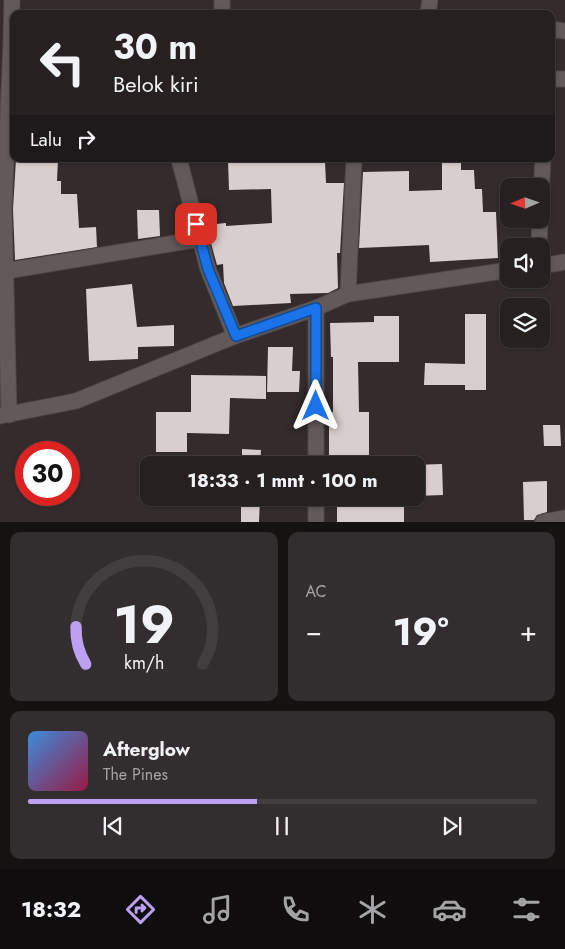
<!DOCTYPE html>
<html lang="id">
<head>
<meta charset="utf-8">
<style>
	body { margin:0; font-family:Jost,sans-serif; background:#322d2e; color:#f1f3f6; height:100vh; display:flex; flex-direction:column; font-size:19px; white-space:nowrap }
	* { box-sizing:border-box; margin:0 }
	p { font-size:16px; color:#a4a3a5 }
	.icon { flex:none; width:28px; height:28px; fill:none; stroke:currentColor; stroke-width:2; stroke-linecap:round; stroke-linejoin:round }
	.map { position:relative; height:522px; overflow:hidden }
	.side { display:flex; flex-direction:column; gap:10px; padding:10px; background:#151212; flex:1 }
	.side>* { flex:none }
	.top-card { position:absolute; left:10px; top:10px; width:545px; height:152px; border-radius:10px; box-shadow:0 1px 4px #0004,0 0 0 1px #423e3f; background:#262021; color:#f1f3f6; overflow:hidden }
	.needle { width:32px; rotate:268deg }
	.tools { position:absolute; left:500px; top:178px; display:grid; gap:10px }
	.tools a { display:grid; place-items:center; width:50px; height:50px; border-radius:10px; background:#262021; box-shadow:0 1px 4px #0004,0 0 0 1px #423e3f; font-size:25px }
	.speed { position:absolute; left:15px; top:441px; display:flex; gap:10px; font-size:25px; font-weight:700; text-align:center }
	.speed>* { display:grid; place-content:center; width:65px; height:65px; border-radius:50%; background:#262021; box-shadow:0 1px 4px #0004,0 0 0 1px #423e3f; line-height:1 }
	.speed .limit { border:8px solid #d22; background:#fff; color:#111 }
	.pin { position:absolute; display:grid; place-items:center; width:42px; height:42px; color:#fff; margin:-21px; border-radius:10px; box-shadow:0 2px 8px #0006 }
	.me { position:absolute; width:55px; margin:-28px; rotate:0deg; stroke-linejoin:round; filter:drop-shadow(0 0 4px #0008) }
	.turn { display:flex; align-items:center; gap:18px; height:105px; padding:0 20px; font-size:22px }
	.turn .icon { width:65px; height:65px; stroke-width:2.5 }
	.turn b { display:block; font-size:35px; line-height:42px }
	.then { display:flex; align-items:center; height:48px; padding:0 20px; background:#0003; gap:10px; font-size:19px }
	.big { font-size:38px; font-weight:700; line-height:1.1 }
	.side .widget { flex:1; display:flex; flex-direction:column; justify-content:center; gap:8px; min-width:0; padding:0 18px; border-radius:10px; background:#322d2e }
	.side .dial { align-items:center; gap:0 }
	.dial svg { height:130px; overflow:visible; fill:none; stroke:#423e3f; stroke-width:7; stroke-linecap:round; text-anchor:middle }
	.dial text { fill:#f1f3f6; stroke:none }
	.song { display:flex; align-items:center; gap:15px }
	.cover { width:60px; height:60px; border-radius:8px; background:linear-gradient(135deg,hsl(210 70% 55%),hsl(340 70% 35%)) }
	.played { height:5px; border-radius:2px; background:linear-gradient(90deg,#bca0f2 45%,#423e3f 45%) }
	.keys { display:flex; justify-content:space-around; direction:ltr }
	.heat { display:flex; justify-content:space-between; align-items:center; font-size:28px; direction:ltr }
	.side .tiles { flex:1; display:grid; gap:10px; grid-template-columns:1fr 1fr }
	.widget:last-child { grid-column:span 2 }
	.trip { position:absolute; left:140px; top:456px; width:285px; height:50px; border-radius:10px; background:#262021; box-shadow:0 1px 4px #0004,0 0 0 1px #423e3f; font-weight:700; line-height:50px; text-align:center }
	.dock { display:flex; height:80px; justify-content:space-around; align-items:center; background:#0f0d0d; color:#a4a3a5 }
	.dock .icon { width:35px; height:35px }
	.dock .on { color:#bca0f2 }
	.dock b { font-size:22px; color:#f1f3f6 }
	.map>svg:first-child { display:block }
	.building { fill:#d9cece }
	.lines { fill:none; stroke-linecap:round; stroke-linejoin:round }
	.minor-casing { stroke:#504849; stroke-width:17 }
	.minor { stroke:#625959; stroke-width:15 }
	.route-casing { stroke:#114b97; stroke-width:12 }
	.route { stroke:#1a73e8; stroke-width:9 }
</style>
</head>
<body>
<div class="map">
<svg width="565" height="522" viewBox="0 0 565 522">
	<rect width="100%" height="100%" fill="#332b2c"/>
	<!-- building -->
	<g class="building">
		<path d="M16,159H58L57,181H61V194H77L79,228L96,227L97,247L15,260L13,209Z"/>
		<path d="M306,159V162L325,161L326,183H344L340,253H337L338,288L328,293L290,294L291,303L233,306L224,283L223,264L217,265L206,225L226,223V226L272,223L271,189L229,190L228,161Z"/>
		<path d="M442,159H461V170H474L475,189H482L483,212H496L498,258L430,262L429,245L359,248L363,172L409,171V191L442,190Z"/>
		<path d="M137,210H159L160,236L138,239Z"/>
		<path d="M132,284L137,327L174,325V346L138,347V359L89,361L86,289Z"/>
		<path d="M465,314H486V390H465V385H424L425,363L465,364Z"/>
		<path d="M374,316H399V362H358L359,412H369V459H401V465H329V412H333V357H331L330,323L374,322Z"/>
		<path d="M268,347H293L292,371H300L299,392H267Z"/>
		<path d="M191,375L266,376V399L230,398L229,434L187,433V452H156V412H191Z"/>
		<path d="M543,425H560L561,446H544Z"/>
		<path d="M242,449L261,450L260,465H242Z"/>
		<path d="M442,464L443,495L416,496V465H412Z"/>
		<path d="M547,481V512L537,515L534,520H524L523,482Z"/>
		<path d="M241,498H260L259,522H241Z"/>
		<path d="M329,498H404V522H337V504H329Z"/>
	</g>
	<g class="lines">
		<defs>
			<g id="minor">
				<path d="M222,0V14"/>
				<path d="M428,13L430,0"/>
				<path d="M551,29L565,31"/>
				<path d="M551,79H565"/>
				<path d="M179,159L208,269L235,336"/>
				<path d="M541,194L543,159"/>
				<path d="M539,246L540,219"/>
				<path d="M541,266L565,262"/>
				<path d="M6,271L200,239"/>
				<path d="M348,294L354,159"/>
				<path d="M316,308V465"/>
				<path d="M9,415L4,209L11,44L12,0"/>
				<path d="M0,416L76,401L235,336L316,308L348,294L509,270"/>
				<path d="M316,498V522"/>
				<path d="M543,522L565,518"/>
			</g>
		</defs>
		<!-- minor casing -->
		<use href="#minor" class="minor-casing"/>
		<!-- minor -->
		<use href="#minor" class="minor"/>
	</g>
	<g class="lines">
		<defs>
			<path id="route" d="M196,224L208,269L236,336L316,308V406"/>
		</defs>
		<!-- route casing -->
		<use href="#route" class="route-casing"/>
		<!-- route -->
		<use href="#route" class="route"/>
	</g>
</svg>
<div class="tools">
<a><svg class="needle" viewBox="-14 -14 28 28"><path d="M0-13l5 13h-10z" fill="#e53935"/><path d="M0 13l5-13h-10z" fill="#a4a3a5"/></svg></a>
<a><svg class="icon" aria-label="sound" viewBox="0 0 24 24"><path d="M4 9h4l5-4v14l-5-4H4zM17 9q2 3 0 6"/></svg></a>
<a><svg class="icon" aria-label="layers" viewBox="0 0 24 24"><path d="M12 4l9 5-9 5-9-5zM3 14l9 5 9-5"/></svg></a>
</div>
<div class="speed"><div class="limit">30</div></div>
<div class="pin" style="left:196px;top:224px;background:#d93025"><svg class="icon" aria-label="arrive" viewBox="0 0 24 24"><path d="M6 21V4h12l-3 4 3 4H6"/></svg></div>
<svg class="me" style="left:316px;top:406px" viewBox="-20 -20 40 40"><path d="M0-17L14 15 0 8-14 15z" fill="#1a73e8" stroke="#fff" stroke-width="4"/></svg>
<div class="trip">18:33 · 1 mnt · 100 m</div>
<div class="top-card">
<div class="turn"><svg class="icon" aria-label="left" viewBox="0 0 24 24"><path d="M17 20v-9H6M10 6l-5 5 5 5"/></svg><div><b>30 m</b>Belok kiri</div></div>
<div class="then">Lalu<svg class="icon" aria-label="right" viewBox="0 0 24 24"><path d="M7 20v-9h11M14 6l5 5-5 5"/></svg></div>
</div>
</div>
<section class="side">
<div class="tiles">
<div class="widget dial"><svg viewBox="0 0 100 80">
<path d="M14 69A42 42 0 1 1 86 69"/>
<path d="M14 69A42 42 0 0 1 8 46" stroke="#bca0f2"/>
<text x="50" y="56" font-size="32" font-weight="700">19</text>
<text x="50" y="72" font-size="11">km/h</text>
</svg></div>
<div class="widget"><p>AC</p>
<div class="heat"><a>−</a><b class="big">19°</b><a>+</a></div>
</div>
<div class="widget">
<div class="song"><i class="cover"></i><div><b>Afterglow</b><p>The Pines</p></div></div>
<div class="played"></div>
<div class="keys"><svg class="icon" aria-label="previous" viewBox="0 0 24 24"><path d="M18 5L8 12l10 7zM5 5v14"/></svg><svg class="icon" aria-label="pause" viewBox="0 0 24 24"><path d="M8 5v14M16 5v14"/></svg><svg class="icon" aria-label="next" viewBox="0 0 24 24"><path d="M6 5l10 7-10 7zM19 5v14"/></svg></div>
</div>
</div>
</section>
<nav class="dock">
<b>18:32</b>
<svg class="icon on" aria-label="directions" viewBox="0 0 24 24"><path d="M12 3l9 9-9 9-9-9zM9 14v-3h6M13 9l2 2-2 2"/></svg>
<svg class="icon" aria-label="music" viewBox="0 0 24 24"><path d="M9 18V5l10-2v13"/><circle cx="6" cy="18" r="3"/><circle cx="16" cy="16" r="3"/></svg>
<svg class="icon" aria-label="phone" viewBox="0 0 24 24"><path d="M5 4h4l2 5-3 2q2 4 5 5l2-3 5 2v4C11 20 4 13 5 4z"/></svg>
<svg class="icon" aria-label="climate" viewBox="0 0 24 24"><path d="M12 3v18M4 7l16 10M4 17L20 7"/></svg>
<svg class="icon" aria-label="car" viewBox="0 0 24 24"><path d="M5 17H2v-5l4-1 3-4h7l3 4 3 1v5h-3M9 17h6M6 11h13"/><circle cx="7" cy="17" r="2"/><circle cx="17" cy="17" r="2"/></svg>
<svg class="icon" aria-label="filters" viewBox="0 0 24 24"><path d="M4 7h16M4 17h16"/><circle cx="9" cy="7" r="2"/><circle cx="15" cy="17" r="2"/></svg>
</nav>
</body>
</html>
